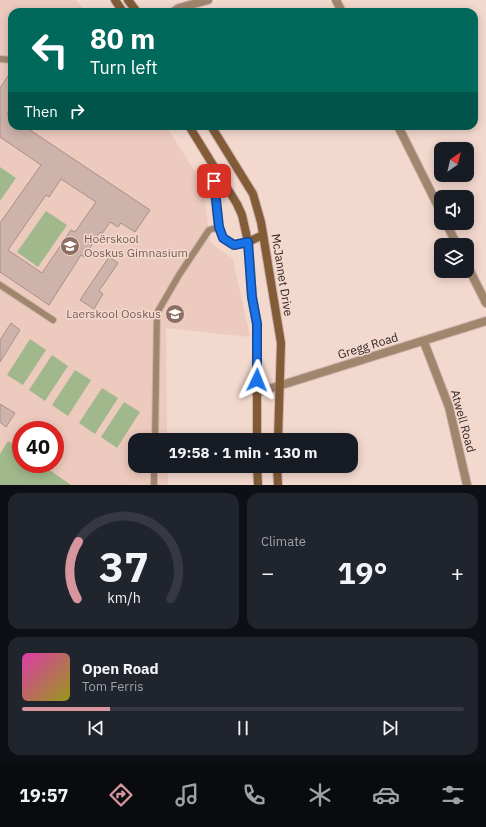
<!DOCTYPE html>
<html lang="en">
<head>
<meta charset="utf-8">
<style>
	body { margin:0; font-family:"IBM Plex Sans",sans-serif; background:#20242c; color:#f1f3f6; height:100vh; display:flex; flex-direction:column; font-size:15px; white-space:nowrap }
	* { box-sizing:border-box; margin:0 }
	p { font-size:13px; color:#9ea1a6 }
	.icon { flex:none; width:22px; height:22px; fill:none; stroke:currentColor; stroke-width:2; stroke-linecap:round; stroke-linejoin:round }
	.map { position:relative; height:485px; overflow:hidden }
	.side { display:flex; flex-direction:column; gap:8px; padding:8px; background:#0d0f14; flex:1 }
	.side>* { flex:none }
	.guide { position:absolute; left:8px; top:8px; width:470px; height:122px; border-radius:12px; box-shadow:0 2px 10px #0003; background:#00695c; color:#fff; overflow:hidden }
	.needle { width:26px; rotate:34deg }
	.fabs { position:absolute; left:434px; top:142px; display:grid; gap:8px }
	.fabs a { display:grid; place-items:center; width:40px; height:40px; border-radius:8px; background:#171b24; box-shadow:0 2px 10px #0003; font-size:20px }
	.speed { position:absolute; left:12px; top:421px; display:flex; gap:8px; font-size:20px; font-weight:700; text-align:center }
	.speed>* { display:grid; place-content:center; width:52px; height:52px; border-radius:50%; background:#171b24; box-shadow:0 2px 10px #0003; line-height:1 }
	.speed .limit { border:6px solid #d22; background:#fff; color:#111 }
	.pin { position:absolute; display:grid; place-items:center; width:34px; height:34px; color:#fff; margin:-17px; border-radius:8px; box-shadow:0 2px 6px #0006 }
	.me { position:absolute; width:44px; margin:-22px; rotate:2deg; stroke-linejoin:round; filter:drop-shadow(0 0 3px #0008) }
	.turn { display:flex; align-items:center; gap:14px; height:84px; padding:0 16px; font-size:18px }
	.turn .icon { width:52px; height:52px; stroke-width:2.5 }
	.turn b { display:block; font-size:28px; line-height:34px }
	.then { display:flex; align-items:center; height:38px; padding:0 16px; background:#0003; gap:8px; font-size:15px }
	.big { font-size:30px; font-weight:700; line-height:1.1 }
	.side .widget { flex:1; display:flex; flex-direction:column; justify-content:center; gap:6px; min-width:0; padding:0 14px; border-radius:12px; background:#20242c }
	.side .dial { align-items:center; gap:0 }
	.dial svg { height:104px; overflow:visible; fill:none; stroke:#363941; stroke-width:7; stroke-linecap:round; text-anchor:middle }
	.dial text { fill:#f1f3f6; stroke:none }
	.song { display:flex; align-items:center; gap:12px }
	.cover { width:48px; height:48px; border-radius:6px; background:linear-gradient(135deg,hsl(320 70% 55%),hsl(60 70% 35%)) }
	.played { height:4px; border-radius:2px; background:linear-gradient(90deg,#d7969e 20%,#363941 20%) }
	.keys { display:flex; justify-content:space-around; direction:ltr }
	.heat { display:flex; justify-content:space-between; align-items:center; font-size:22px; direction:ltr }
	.side .tiles { flex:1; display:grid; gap:8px; grid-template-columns:1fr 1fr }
	.widget:last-child { grid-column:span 2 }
	.trip { position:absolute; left:128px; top:433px; width:230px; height:40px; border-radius:12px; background:#171b24; box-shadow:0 2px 10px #0003; font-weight:700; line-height:40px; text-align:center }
	.tab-bar { display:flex; height:64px; justify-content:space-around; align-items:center; background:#090b0e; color:#9ea1a6 }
	.tab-bar .icon { width:28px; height:28px }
	.tab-bar .selected { color:#d7969e }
	.tab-bar b { font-size:18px; color:#f1f3f6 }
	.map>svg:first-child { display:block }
	.built { fill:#edcabe; fill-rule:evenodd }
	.green { fill:#a0b88c }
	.building { fill:#cdb3aa; stroke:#aa9087; fill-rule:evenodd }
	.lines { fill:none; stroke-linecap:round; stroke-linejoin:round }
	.lane-casing { stroke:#cdb5ac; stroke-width:8 }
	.street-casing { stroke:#cdb5ac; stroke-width:10 }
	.secondary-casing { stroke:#cdb5ac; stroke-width:10 }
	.lane { stroke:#a1866e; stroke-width:6 }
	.street { stroke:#a1866e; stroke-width:8 }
	.secondary { stroke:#825b37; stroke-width:8 }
	.route-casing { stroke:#114b97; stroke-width:10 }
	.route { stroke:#1a73e8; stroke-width:7 }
	.labels { text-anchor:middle; stroke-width:3; stroke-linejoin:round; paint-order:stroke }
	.education-label { font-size:12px; fill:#785e54; stroke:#f3d8ce; text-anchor:start }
	.street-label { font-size:12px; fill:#332926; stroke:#f3d8ce }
</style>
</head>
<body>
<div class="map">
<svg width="486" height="485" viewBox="0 0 486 485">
	<rect width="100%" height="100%" fill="#f3d8ce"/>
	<!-- built -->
	<path class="built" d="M0,0H76L86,12H12V126H166L203,184L210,242L233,259L250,337L166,328L167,440H135V466H168V485H0ZM21,430H55V464H21Z"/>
	<!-- green -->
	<g class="green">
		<path d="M0,167L16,178L0,201Z"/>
		<path d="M46,211L67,225L38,267L17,252Z"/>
		<path d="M30,339L46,350L23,385L7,375Z"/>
		<path d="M52,355L68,366L45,401L29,390Z"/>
		<path d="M75,370L91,380L68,416L52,405Z"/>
		<path d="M102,388L118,398L95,434L79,423Z"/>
		<path d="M124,402L140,412L117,448L101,437Z"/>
		<path d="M8,441L21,450V464H41L71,485H0V454Z"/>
	</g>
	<!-- building -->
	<g class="building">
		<path d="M12,70V106L7,114L12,118V126H24L150,210L135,232L121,223L118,227L110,222L102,234L100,232L84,257L81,255L49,305L0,272V223L41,165L0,137V88ZM61,179L96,202L75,232L71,230L42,273L8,250L46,195L49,197Z"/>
		<path d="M109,257L118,263L99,291L103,294L94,309L80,300Z"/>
		<path d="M11,323L20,330L0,362V340Z"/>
		<path d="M0,404L15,413L6,427L0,422Z"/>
	</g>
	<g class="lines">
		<defs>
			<g id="lane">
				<path d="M0,59L12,60"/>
				<path d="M214,168C215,185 213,225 223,238C226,240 231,243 234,245L248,242"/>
				<path d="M0,285L53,320"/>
				<path d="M155,440L157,313L179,275L209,230L219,227"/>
				<path d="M154,485V466"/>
			</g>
			<g id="street">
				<path d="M336,0L342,12"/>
				<path d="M173,12L179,8L208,0"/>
				<path d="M398,126L441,212"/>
				<path d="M446,223L457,245"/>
				<path d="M467,265L486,303"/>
				<path d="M424,342L449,407L467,485"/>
				<path d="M256,393L486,321"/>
			</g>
			<g id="secondary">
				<path d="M115,0L123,12"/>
				<path d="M128,0L137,12"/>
				<path d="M189,126L237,204L242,215L248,242L252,297L257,324V440"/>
				<path d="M211,126L253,194L261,222L281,343L278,440"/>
				<path d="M248,242L263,235"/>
				<path d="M257,466L258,485"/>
				<path d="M277,466L278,485"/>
			</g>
		</defs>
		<!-- lane casing -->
		<use href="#lane" class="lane-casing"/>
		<!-- street casing -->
		<use href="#street" class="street-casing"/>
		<!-- secondary casing -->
		<use href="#secondary" class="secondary-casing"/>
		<!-- lane -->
		<use href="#lane" class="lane"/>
		<!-- street -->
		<use href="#street" class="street"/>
		<!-- secondary -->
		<use href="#secondary" class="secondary"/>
	</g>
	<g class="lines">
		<defs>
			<path id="route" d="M214,181L219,227L223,238L234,245L248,242L252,297L257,324V380"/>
		</defs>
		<!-- route casing -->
		<use href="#route" class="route-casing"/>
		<!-- route -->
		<use href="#route" class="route"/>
	</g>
	<!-- icons -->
	<defs>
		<symbol id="school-disc" viewBox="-11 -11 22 22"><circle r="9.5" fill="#8d6e63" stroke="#f3d8ce"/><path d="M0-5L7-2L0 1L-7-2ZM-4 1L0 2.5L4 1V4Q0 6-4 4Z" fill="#fff"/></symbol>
	</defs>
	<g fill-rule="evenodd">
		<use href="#school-disc" x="59" y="235" width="22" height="22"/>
		<use href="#school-disc" x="164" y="303" width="22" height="22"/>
	</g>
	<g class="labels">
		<!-- education labels -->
		<g class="education-label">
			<text x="84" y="243">Hoërskool<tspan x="84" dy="14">Ooskus Gimnasium</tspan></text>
			<text x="161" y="318" text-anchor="end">Laerskool Ooskus</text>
		</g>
		<!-- street labels -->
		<g class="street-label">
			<text transform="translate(282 275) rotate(81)" y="4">McJannet Drive</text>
			<text transform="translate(368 346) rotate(-17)" y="4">Gregg Road</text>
			<text transform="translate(463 421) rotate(75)" y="4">Atwell Road</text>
		</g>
	</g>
</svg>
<div class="fabs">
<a><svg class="needle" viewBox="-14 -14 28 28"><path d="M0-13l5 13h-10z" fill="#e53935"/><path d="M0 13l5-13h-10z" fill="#9ea1a6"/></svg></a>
<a><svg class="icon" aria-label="sound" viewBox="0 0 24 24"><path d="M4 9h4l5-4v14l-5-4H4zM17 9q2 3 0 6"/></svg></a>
<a><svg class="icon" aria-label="layers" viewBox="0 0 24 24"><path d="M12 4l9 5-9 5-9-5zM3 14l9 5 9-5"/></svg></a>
</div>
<div class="speed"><div class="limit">40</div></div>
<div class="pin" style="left:214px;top:181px;background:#d93025"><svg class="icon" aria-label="arrive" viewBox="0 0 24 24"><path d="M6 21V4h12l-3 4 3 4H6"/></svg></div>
<svg class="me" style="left:257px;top:380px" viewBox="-20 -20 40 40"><path d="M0-17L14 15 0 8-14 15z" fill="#1a73e8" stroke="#fff" stroke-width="4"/></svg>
<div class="trip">19:58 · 1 min · 130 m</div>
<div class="guide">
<div class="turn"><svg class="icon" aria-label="left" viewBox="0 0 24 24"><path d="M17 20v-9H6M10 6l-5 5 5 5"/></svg><div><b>80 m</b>Turn left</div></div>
<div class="then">Then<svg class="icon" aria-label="right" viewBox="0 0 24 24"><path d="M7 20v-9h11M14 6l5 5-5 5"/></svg></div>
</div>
</div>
<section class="side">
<div class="tiles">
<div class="widget dial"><svg viewBox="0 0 100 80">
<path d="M14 69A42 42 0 1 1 86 69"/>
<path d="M14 69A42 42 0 0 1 15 25" stroke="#d7969e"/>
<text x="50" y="56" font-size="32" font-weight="700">37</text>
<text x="50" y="72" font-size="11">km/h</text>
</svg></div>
<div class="widget"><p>Climate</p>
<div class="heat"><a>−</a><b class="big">19°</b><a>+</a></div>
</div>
<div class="widget">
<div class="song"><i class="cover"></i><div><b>Open Road</b><p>Tom Ferris</p></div></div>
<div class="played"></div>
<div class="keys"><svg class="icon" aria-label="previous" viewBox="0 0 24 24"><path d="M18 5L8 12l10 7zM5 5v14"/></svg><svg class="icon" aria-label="pause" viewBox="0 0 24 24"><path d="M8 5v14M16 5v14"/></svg><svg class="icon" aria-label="next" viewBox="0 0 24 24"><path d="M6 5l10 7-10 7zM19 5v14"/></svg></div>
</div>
</div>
</section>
<nav class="tab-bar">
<b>19:57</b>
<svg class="icon selected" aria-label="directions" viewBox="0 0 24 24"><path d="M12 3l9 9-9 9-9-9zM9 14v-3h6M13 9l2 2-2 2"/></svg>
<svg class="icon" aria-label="music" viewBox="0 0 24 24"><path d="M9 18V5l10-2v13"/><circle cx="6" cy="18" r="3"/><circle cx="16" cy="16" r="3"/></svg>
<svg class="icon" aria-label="phone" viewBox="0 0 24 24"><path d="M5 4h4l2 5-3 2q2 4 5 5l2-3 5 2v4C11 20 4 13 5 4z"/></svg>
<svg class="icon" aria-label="climate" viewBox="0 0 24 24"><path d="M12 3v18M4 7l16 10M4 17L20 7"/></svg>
<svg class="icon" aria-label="car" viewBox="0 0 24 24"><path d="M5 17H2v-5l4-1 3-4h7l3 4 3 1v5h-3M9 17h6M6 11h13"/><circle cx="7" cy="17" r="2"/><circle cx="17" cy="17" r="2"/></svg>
<svg class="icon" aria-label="filters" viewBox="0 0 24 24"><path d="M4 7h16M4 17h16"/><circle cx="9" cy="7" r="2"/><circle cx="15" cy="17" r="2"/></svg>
</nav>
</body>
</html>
